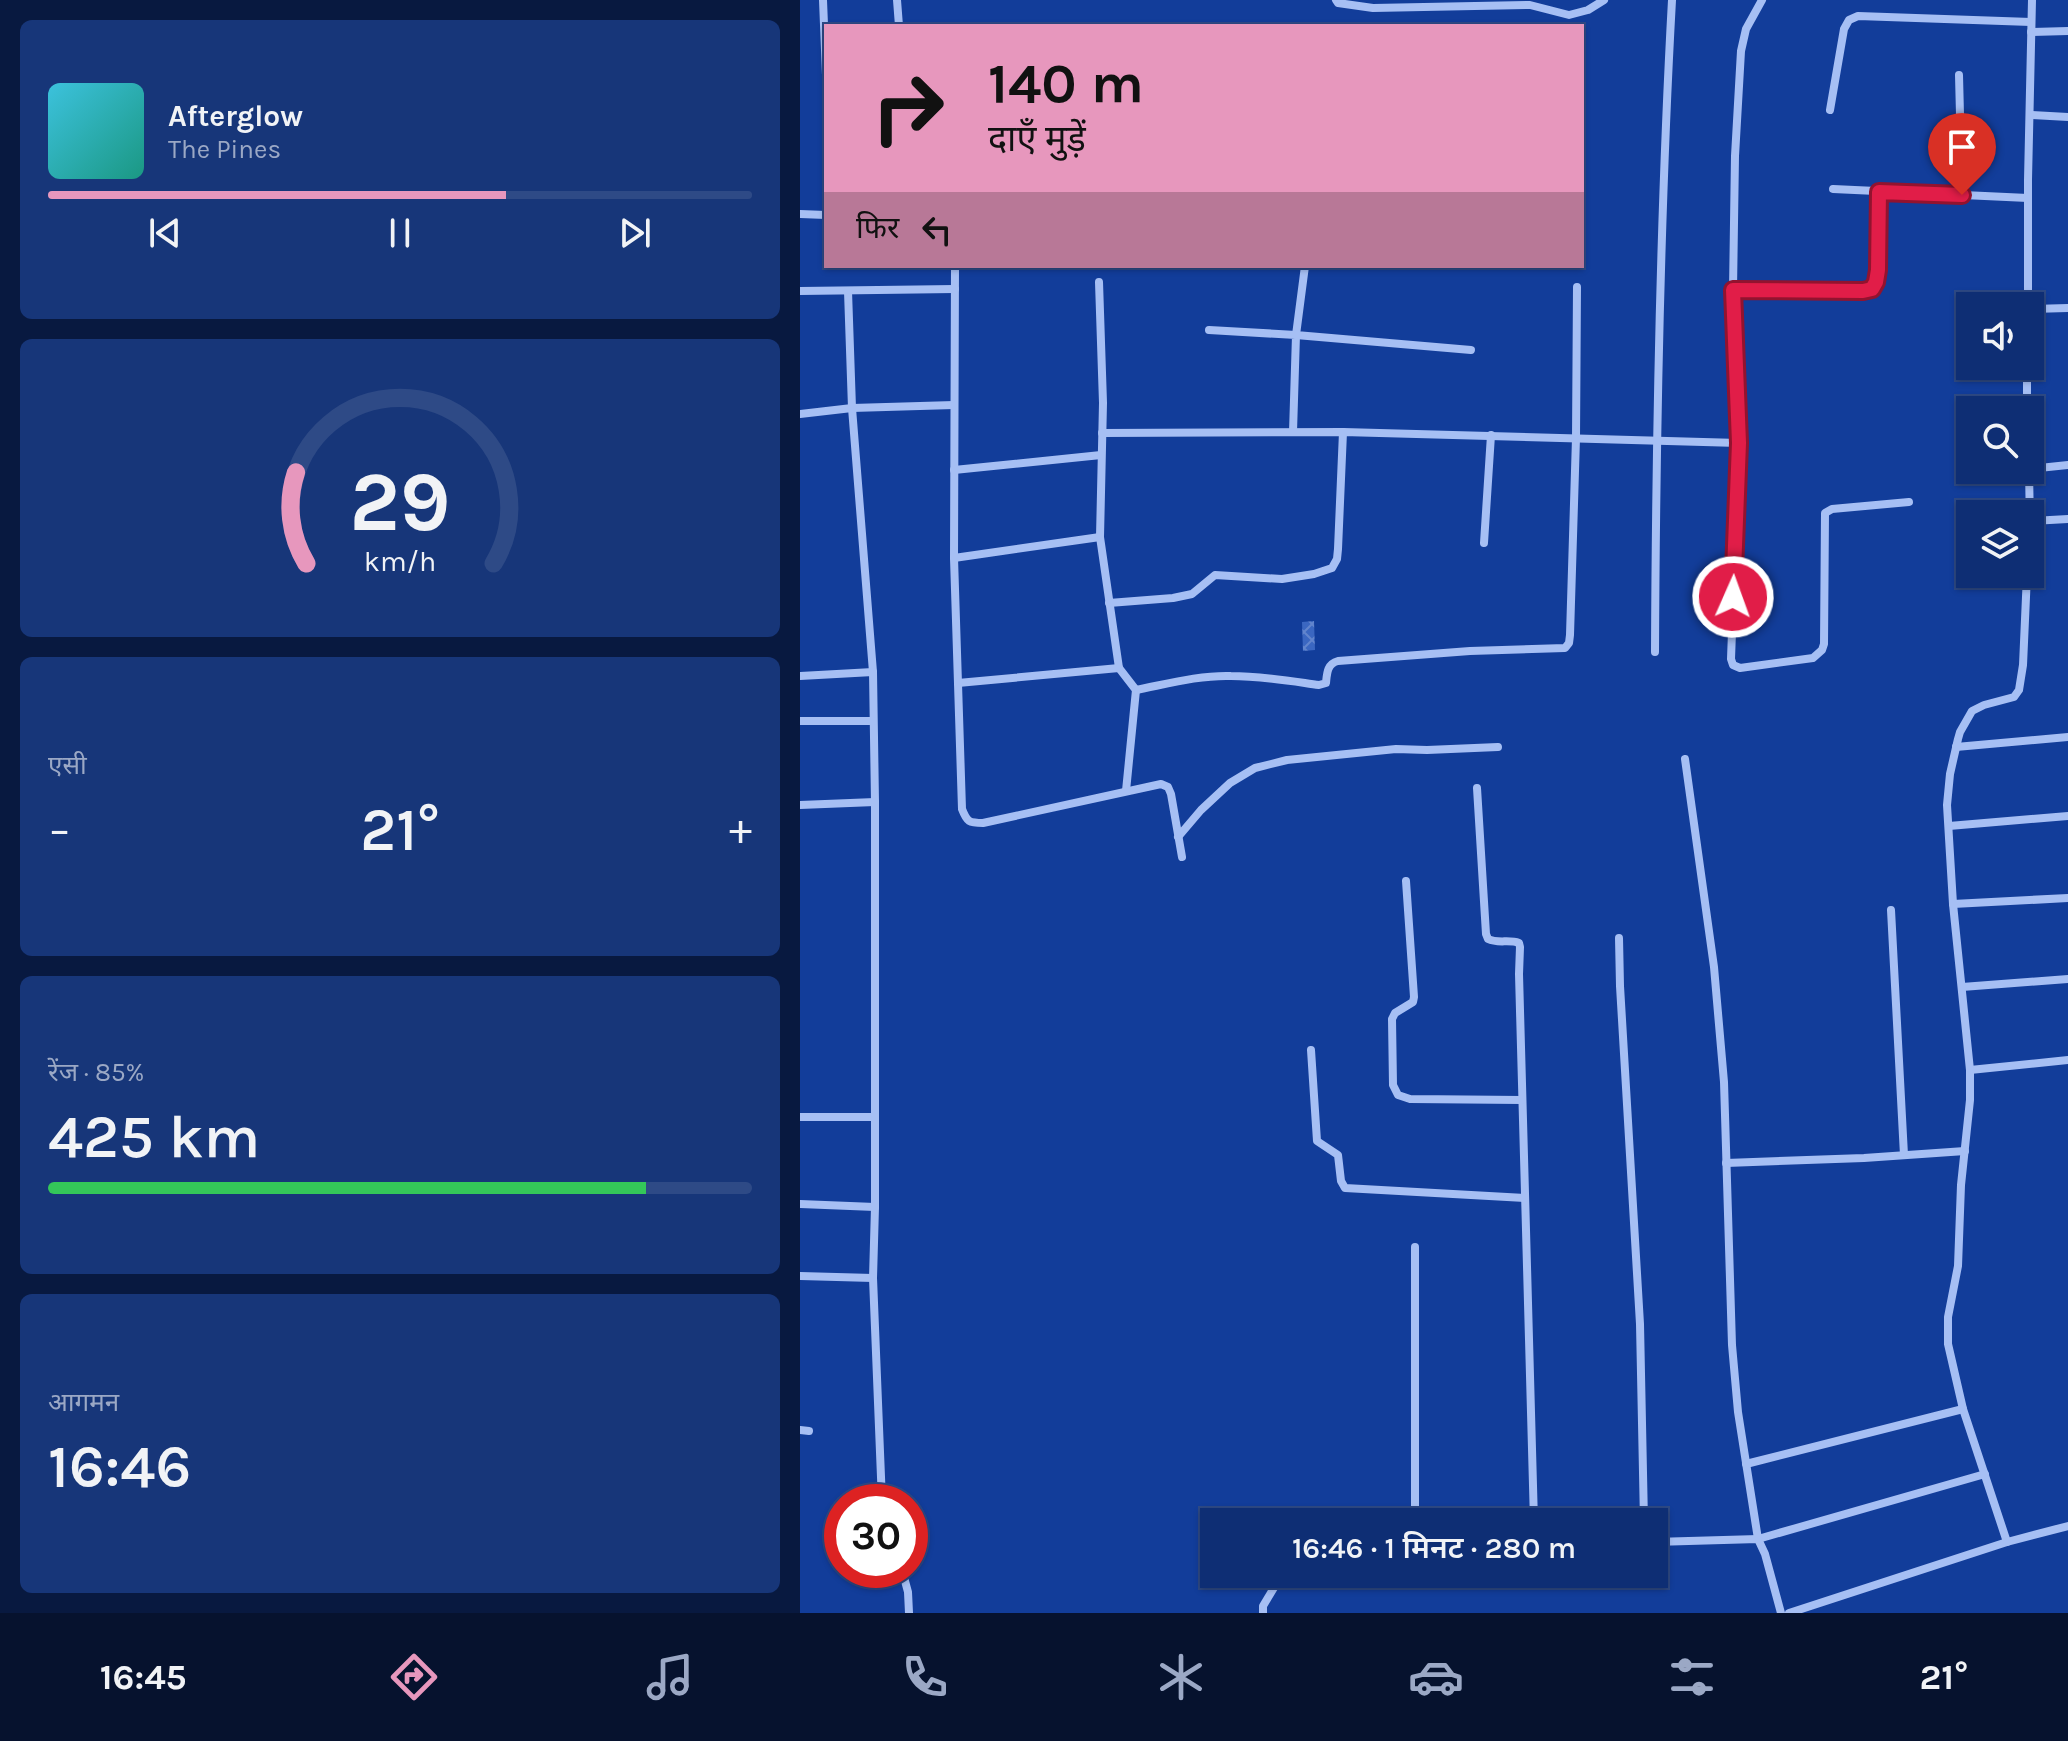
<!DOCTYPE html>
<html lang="hi">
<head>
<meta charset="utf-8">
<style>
	body { margin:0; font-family:Karla,"Noto Sans Devanagari",sans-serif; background:#173679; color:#f1f3f6; height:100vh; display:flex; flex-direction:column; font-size:30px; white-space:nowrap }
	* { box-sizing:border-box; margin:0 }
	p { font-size:26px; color:#9ba8c5 }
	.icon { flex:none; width:44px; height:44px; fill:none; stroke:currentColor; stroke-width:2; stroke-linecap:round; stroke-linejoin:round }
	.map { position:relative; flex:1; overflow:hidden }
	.sheet { display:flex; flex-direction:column; gap:20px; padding:20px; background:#081940; width:800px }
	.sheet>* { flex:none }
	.guide { position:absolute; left:24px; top:24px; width:760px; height:244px; border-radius:0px; box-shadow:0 2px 6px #0004,0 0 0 2px #2e4a86; background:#e797bd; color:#111; overflow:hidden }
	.fabs { position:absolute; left:1156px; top:292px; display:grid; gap:16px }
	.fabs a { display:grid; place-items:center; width:88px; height:88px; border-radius:0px; background:#0e2e74; box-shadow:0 2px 6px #0004,0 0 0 2px #2e4a86; font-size:40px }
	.speed { position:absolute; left:24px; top:1484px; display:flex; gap:16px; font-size:40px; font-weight:700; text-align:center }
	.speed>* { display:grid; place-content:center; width:104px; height:104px; border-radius:50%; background:#0e2e74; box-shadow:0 2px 6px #0004,0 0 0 2px #2e4a86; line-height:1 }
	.speed .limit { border:12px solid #d22; background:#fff; color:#111 }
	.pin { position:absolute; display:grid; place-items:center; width:68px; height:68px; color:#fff; margin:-82px -34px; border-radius:50% 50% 50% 0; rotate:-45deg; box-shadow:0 0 8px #0007 }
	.pin .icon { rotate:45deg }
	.me { position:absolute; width:88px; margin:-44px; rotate:2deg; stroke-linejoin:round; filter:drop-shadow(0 0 6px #0008) }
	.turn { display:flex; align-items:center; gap:28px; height:168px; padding:0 32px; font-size:36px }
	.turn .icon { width:104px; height:104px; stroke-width:2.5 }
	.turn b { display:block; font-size:56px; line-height:68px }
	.then { display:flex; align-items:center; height:76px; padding:0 32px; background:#0003; gap:16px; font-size:30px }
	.big { font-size:60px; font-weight:600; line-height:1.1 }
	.sheet .tile { flex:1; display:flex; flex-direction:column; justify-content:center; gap:12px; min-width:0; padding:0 28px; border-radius:12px; background:#173679 }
	.sheet .dial { align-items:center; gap:0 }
	.dial svg { height:208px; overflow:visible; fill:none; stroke:#2e4a86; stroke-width:7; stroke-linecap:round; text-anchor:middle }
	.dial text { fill:#f1f3f6; stroke:none }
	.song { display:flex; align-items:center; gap:24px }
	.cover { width:96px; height:96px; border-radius:12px; background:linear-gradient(135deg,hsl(190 70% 55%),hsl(170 70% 35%)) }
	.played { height:8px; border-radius:4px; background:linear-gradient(90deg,#e797bd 65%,#2e4a86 65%) }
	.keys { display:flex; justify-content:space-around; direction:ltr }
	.heat { display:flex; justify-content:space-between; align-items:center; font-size:44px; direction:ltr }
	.charge { height:12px; border-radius:6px; background:linear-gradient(90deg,#34c759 85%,#2e4a86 0) }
	.trip { position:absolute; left:400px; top:1508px; width:468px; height:80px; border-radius:0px; background:#0e2e74; box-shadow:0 2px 6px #0004,0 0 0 2px #2e4a86; font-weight:600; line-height:80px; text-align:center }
	.dock { display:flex; height:128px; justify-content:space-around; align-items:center; background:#06122e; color:#9ba8c5 }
	.dock .icon { width:56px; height:56px }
	.dock .current { color:#e797bd }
	.dock b { font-size:36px; color:#f1f3f6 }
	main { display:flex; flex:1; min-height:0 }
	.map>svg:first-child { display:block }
	.building { fill:url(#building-cross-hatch) }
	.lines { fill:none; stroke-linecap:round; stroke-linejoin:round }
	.street { stroke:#a6bff4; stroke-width:8 }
	.route-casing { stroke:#92132f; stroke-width:20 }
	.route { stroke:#e11d48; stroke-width:14 }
</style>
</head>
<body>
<main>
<section class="sheet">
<div class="tile">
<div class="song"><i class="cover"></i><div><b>Afterglow</b><p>The Pines</p></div></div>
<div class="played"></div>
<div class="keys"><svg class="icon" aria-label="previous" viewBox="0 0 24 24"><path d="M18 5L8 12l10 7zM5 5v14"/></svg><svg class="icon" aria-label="pause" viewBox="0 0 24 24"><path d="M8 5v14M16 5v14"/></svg><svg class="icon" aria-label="next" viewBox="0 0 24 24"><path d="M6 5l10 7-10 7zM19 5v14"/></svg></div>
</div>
<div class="tile dial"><svg viewBox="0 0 100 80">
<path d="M14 69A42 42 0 1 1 86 69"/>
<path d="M14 69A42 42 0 0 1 10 34" stroke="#e797bd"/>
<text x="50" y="56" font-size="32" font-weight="700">29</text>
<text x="50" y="72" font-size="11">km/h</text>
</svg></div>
<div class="tile"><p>एसी</p>
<div class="heat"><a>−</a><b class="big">21°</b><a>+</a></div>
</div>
<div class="tile"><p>रेंज · 85%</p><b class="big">425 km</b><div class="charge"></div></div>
<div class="tile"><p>आगमन</p><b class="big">16:46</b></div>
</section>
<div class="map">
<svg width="1268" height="1613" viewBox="0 0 1268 1613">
	<defs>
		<pattern id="building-cross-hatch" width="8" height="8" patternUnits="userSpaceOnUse" patternTransform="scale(2)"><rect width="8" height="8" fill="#3b67c1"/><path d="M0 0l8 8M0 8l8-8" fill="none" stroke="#6285cd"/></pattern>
	</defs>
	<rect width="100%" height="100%" fill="#123d9a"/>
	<!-- building -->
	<path class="building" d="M514,621L515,650L503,651L502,622Z"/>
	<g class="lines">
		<!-- street -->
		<g class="street">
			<path d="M23,0L26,75"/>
			<path d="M97,0L99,26"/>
			<path d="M536,0L538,3L573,8L730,5L769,15L788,10L804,0"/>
			<path d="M962,0L946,29L941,51L935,156L933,290L939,443L931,659L933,665L940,668L1013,658L1022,650L1024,644L1025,513L1032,509L1109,502"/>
			<path d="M1231,32L1268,31"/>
			<path d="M1159,75L1162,195"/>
			<path d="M1030,110L1044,29L1049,20L1058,16L1231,22"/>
			<path d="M1230,115L1268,117"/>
			<path d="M1033,189L1228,198"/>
			<path d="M0,214L26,215"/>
			<path d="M155,266L154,558L162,809C167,822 169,823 183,823L361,784L368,787L371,794L382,857"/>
			<path d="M505,266L496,335L671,350"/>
			<path d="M299,282L303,403L300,537L319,668L336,690L326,791"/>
			<path d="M933,290L1063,291L1072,289L1078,270L1079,192"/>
			<path d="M0,291L155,289"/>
			<path d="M48,291L52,408L73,672L75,802V1207L73,1278L82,1502"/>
			<path d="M1228,306V180L1232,0"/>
			<path d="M1230,309L1268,308"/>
			<path d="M409,330L496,335L493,432"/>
			<path d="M1227,410V366"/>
			<path d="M0,414L52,408L154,405"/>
			<path d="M302,433L543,432L939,443"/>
			<path d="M1230,469L1268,465"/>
			<path d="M154,470L301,455"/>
			<path d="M1229,470L1230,526"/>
			<path d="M1230,521L1268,519"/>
			<path d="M684,543L691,435"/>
			<path d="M154,558L300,537"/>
			<path d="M309,603L373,598L392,594L415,575L482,579L514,574L532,568L537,559L538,549L543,432"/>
			<path d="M855,652C856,435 860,217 872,0"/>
			<path d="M0,676L73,672"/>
			<path d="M158,683L319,668"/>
			<path d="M336,690C367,684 399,675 431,676C461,676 490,681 519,685L526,683C527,673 527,664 538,661L670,651L765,648L769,643L770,635L776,438L777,287"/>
			<path d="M0,721H73"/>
			<path d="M1156,747L1268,737"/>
			<path d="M885,759L914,967L924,1082L932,1345L938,1412L958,1539L1185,1474"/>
			<path d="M677,788L686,934L688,939C698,944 709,939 719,943L720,947L719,974L734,1522"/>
			<path d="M0,805L75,802"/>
			<path d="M1149,826L1268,816"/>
			<path d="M378,837L401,810L430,783L455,768L487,760L596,749L627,750L698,747"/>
			<path d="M606,881L614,997L613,1002L595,1013L592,1019L593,1085L598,1095L610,1099L722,1100"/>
			<path d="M1153,904L1268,898"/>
			<path d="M1091,910L1104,1155"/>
			<path d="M819,938L820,986L840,1324L844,1522"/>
			<path d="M1162,987L1268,979"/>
			<path d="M511,1050L517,1141L538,1155L541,1181L545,1188L725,1198"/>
			<path d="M1170,1070L1268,1060"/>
			<path d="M0,1117H74"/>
			<path d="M926,1163L1064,1158L1165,1151"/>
			<path d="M0,1204L75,1207"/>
			<path d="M0,1276L73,1278"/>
			<path d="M0,1430L9,1431"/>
			<path d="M946,1464L1163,1409"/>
			<path d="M615,1522V1247"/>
			<path d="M854,1542L958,1539L965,1554L981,1613"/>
			<path d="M1207,1542L1163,1409L1148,1344V1317L1158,1266L1161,1185L1170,1100V1070L1153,904L1147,805L1150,774L1158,739L1160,732L1172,711L1184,705L1214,697L1219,690L1223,665L1227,574"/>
			<path d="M102,1570L108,1592L109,1613"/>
			<path d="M463,1613V1606L475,1586"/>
			<path d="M989,1613L1207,1542L1268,1526"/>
		</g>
	</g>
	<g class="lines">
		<defs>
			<path id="route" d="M933,597L939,443L933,290L1063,291L1072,289L1076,282L1078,270L1079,192L1162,195"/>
		</defs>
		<!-- route casing -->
		<use href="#route" class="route-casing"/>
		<!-- route -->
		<use href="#route" class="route"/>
	</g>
</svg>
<div class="fabs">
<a><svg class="icon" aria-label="sound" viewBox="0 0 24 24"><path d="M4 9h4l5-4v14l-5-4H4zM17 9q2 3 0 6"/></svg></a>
<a><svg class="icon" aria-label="search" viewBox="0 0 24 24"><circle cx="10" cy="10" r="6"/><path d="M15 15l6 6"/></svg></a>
<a><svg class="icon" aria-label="layers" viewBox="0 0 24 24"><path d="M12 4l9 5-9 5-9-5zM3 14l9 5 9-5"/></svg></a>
</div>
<div class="speed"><div class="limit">30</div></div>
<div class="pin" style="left:1162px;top:195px;background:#d93025"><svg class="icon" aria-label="arrive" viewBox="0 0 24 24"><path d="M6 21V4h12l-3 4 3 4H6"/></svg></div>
<svg class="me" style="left:933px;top:597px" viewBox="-20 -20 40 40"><circle r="17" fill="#e11d48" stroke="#fff" stroke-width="3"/><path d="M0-11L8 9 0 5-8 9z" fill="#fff"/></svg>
<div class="trip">16:46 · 1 मिनट · 280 m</div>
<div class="guide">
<div class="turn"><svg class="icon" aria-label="right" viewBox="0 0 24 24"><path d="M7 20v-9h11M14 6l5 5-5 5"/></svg><div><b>140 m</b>दाएँ मुड़ें</div></div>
<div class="then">फिर<svg class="icon" aria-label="left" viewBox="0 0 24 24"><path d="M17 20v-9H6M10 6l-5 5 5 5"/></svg></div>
</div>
</div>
</main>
<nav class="dock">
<b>16:45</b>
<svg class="icon current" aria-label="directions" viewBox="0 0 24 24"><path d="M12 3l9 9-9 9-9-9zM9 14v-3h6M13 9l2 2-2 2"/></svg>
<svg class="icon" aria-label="music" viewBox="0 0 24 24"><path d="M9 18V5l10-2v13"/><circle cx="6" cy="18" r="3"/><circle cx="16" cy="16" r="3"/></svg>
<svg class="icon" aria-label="phone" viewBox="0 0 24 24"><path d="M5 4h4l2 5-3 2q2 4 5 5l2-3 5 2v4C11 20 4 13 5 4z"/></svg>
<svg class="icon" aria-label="climate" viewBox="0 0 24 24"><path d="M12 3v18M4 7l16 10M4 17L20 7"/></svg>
<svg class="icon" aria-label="car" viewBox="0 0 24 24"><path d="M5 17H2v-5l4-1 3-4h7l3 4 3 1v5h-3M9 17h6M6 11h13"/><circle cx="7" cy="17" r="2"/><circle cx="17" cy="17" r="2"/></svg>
<svg class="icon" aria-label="filters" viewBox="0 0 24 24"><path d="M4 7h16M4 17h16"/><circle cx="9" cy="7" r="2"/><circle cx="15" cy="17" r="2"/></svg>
<b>21°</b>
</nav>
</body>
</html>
